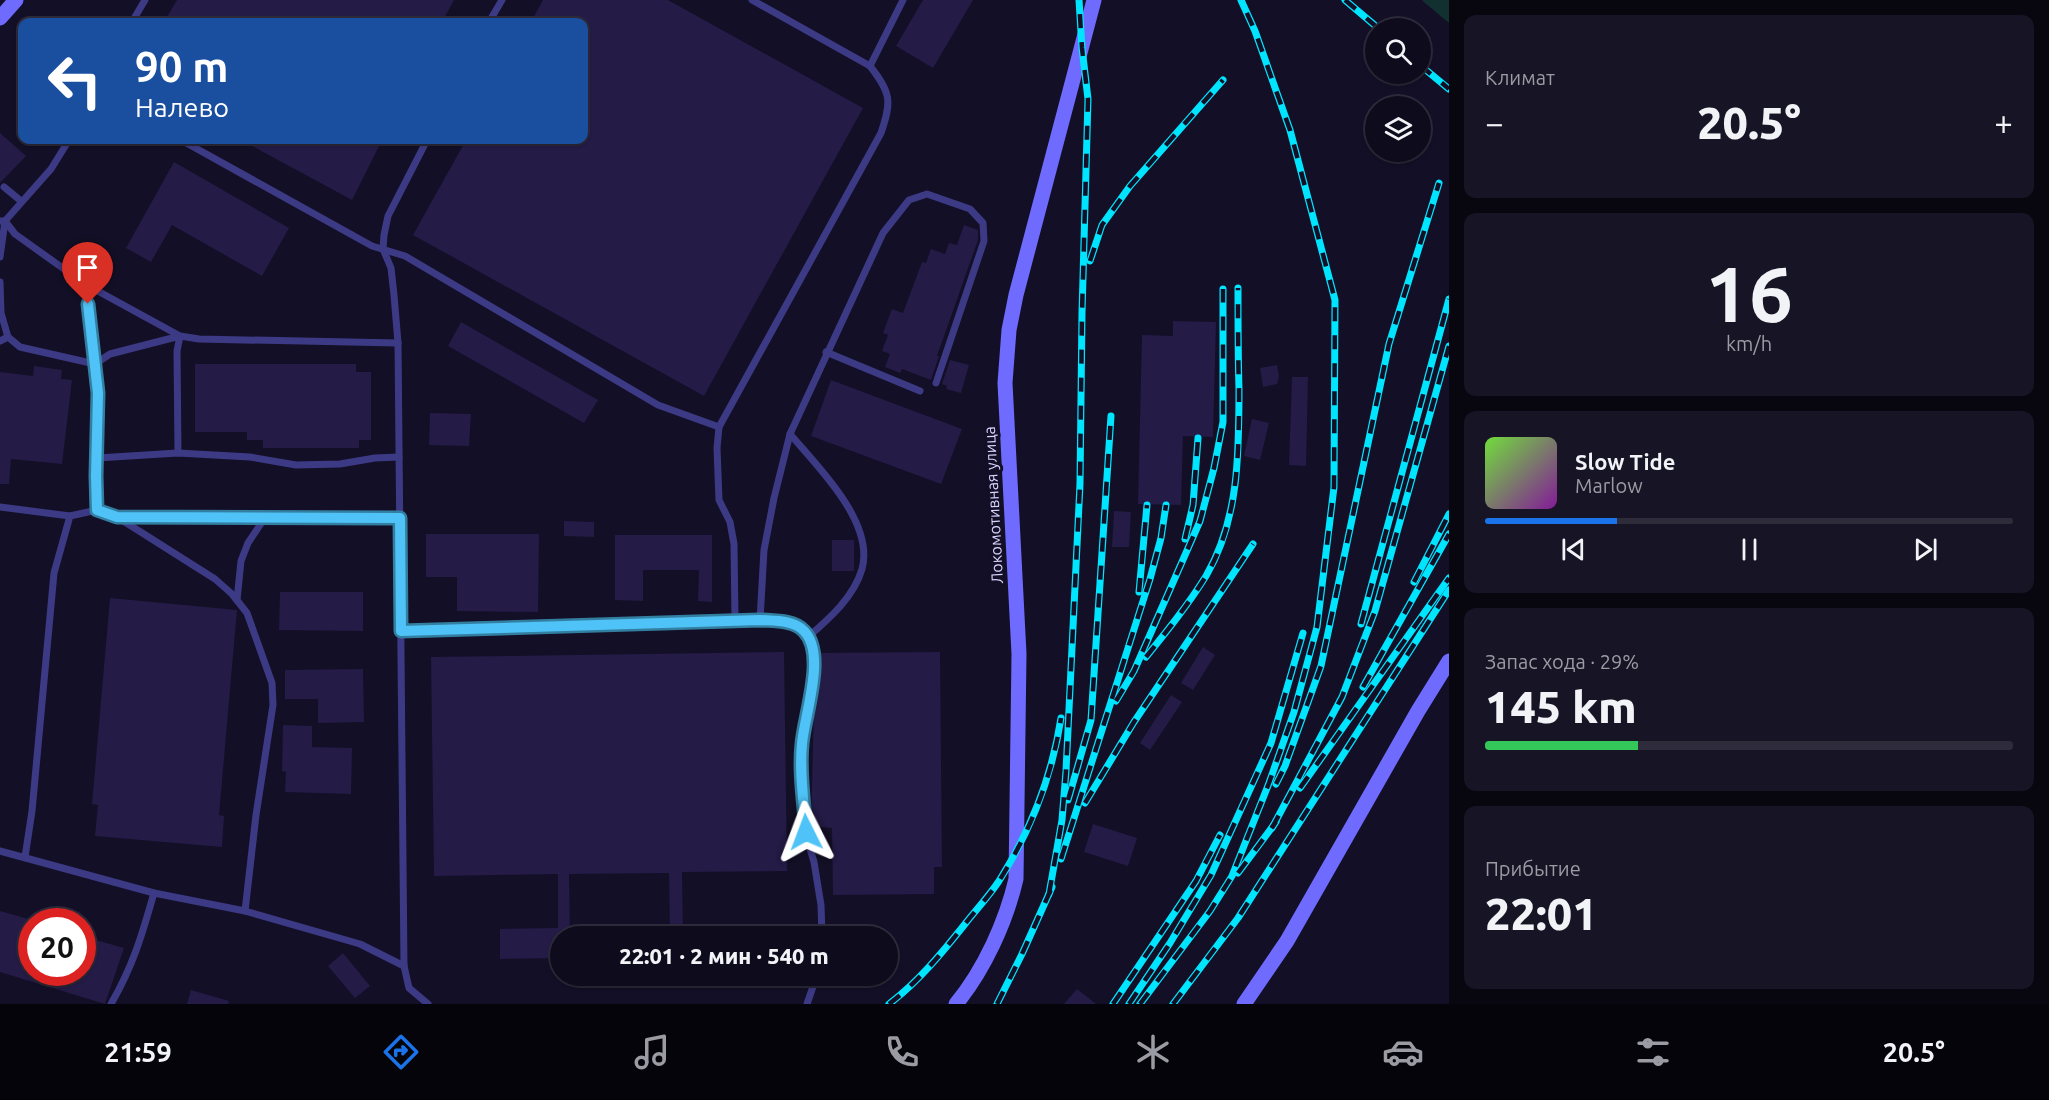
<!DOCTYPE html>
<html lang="ru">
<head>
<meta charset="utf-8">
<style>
	body { margin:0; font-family:Ubuntu,sans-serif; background:#171425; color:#f1f3f6; height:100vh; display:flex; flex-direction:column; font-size:22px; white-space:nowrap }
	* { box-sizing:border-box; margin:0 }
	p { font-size:20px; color:#9b9ba3 }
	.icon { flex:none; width:33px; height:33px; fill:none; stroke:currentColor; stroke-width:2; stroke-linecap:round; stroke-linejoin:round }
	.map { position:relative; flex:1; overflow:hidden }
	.side { display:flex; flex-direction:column; gap:15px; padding:15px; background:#08060f; width:600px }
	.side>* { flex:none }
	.hud { position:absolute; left:18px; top:18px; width:570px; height:126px; border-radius:12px; box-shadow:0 2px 4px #0004,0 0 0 2px #2e2b3b; background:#1a4fa0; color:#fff; overflow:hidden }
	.buttons { position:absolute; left:1365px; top:18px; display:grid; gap:12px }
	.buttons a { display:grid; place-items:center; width:66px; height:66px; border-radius:50%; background:#0e0b1c; box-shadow:0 2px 4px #0004,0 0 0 2px #2e2b3b; font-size:30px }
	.speed { position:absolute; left:18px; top:908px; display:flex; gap:12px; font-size:30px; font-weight:700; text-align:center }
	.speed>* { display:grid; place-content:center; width:78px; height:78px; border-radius:50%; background:#0e0b1c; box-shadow:0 2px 4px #0004,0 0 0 2px #2e2b3b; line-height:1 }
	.speed .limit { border:9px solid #d22; background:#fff; color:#111 }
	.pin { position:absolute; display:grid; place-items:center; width:51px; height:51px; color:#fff; margin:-62px -26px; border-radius:50% 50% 50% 0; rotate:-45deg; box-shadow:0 0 6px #0007 }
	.pin .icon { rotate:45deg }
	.me { position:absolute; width:66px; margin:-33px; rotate:357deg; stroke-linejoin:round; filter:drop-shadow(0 0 4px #0008) }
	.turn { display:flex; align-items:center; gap:21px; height:126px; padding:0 18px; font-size:27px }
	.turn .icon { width:78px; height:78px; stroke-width:2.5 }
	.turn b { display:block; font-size:42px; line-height:51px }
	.big { font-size:45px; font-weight:800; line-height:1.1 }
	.side .widget { flex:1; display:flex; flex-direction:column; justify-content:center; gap:9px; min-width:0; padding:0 21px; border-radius:12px; background:#171425 }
	.side .dial { align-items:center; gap:0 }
	.dial b { font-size:78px; line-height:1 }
	.song { display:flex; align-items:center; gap:18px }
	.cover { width:72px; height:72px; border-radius:9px; background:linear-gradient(135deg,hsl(100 70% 55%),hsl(290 70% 35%)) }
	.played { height:6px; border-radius:3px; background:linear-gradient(90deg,#1a73e8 25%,#2e2b3b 25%) }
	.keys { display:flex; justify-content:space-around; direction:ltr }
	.heat { display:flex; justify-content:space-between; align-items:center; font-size:33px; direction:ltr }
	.charge { height:9px; border-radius:4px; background:linear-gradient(90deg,#34c759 29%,#2e2b3b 0) }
	.trip { position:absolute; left:550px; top:926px; width:348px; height:60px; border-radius:30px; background:#0e0b1c; box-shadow:0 2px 4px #0004,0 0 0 2px #2e2b3b; font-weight:800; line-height:60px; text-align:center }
	.tabs { display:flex; height:96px; justify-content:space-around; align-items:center; background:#06040b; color:#9b9ba3 }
	.tabs .icon { width:42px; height:42px }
	.tabs .current { color:#1a73e8 }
	.tabs b { font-size:27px; color:#f1f3f6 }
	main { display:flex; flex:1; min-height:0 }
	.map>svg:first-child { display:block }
	.green { fill:#12302f }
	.building { fill:#241b47 }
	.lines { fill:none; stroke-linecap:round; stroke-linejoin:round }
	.lane { stroke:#3d3a85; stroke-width:7 }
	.secondary { stroke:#6f6bff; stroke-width:15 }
	.rail-casing { stroke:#00e5ff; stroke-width:7 }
	.rail { stroke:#130f26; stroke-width:4.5; stroke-dasharray:14; stroke-linecap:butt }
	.route-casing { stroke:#337fa1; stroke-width:15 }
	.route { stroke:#4fc3f7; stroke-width:10 }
	.labels { text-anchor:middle; stroke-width:6; stroke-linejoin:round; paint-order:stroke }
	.street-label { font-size:16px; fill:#d9d4ff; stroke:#130f26 }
</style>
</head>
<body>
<main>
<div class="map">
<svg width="1449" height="1004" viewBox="0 0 1449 1004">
	<rect width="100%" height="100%" fill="#130f26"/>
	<!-- green -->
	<path class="green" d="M1422,0H1449V23L1425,3Z"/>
	<!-- building -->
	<g class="building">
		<path d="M177,0H454L442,22H164Z"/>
		<path d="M543,0H668L863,108L704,396L413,235L466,140H584V22H531Z"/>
		<path d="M923,0H973L933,68L896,46Z"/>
		<path d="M0,133L26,156L0,183Z"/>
		<path d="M241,140H382L352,200Z"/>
		<path d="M174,162L289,228L262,276L172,225L151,262L126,248Z"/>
		<path d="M964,225L978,230V240L937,356H939L931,380L902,369L900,373L885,367L890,354L882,351L888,335L883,333L892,309L903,313L922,262L926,263L931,249L945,254L949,243L957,245Z"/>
		<path d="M1173,321L1216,322L1213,437L1183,436L1181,505L1138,504L1142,335L1173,336Z"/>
		<path d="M461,322L598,400L584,423L448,346Z"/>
		<path d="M950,360L969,365L961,393L946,389L947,386L942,384Z"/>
		<path d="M195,364H356V372H371V440H359V448H263V440H247V432H195Z"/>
		<path d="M1277,365L1279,376L1277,384L1263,387L1260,368Z"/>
		<path d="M34,366L62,370L61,379L72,380L62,464L11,459L9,484H0V372L33,376Z"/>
		<path d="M1292,377H1308L1306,466L1289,465Z"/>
		<path d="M831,380L962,429L941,484L811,436Z"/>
		<path d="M430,413L471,414L469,446L429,445Z"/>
		<path d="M1252,419L1269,423L1260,460L1244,456Z"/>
		<path d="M1114,511L1131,512L1129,547H1112Z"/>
		<path d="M564,521L594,522V537L564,536Z"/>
		<path d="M426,534H539L538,612L457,611V577H426Z"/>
		<path d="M615,535H712V602L698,601L699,570H643V601L615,600Z"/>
		<rect x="832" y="540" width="22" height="31"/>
		<path d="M280,592H363V631L279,630Z"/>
		<path d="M110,598L237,610L219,815L224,816L222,847L95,836L98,805L92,804Z"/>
		<path d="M1203,647L1215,655L1193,690L1181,683Z"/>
		<path d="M784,652L787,871L682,872L683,936H670L669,873L569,874L570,936H561V958L500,959V929L558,928V874L434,876L431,657Z"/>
		<path d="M940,652L942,867H934V894L833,895L832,828L811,826L814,704L818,653Z"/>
		<path d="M363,669L364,722L318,723V699H285V670Z"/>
		<path d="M1171,695L1182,702L1150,750L1140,743Z"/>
		<path d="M283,725L312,726V747L352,748L351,794L285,792L286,772L282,771Z"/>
		<path d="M1093,824L1137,838L1128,866L1084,852Z"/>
		<path d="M0,911L32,920V972H82V936L124,948L105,1004L0,972Z"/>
		<path d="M343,953L370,986L355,998L328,966Z"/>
		<path d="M1077,989L1096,1004H1064Z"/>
		<path d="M191,990L229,1001L228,1004H187Z"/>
	</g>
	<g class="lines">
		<!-- lane -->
		<g class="lane">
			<path d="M132,22L145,0"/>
			<path d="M489,22L502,0"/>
			<path d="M870,66L903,0"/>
			<path d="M181,140L372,246L405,256L658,405L719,427"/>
			<path d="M427,140L388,216L384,235L383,249L391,268L394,295L398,343L404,966L409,988L428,1004"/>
			<path d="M4,187L21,201"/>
			<path d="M0,221H5L15,234L85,284L180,336L199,339L398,343"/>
			<path d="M0,257L5,221L51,169L69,140"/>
			<path d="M0,282L1,313L8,337L20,347L95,364L110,354L180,336L177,351L178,453"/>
			<path d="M0,341L8,337"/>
			<path d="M826,352L920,391"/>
			<path d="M790,434C817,466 875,522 862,569C854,597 829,619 808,637"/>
			<path d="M97,458L178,453L250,457L296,465L340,464L375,458L399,457"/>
			<path d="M0,507L70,516"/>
			<path d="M97,510L117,517H400"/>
			<path d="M117,517L215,579L232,594L247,613L272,683L273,705L256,815L245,911"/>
			<path d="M237,600L241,561L248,543L264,519"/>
			<path d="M735,620L734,544L730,522L719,500L717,448L719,427L881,133C892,101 891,93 870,66L752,0"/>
			<path d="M760,620L764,550L774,498L790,434L883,233L909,200L927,194L970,209L983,223L984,241L936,383"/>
			<path d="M401,631L760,620L787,622L804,631L813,647L811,691L801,744L805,832L814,862L821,905L822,936"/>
			<path d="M0,851L154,893L245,911L360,944L404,966"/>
			<path d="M25,857L32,811L54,573L70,516L97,510L95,476L98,393L85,284"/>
			<path d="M111,1004C133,966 142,935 154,893"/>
			<path d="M807,1004L817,975"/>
		</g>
		<!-- secondary -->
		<g class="secondary">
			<path d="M0,18L16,0"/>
			<path d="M956,1004C984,970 1006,922 1016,879L1019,654L1005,383L1009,330L1016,295L1094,0"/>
			<path d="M1244,1004L1287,941L1418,711L1449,661"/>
		</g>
		<defs>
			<g id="rail">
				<path d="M1345,0L1378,28"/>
				<path d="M1420,65L1449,89"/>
				<path d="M1090,261L1102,225L1130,186L1223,80"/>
				<path d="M1185,539L1193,505L1198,438"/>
				<path d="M1414,582L1449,514"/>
				<path d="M1139,592L1147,505"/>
				<path d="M1361,624L1449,299"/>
				<path d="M1146,657C1167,631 1188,605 1206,576C1239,520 1239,453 1239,389C1238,356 1238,322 1238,288"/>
				<path d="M1363,687L1449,534"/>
				<path d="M1116,701L1134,671L1200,521L1214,468L1223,422V289"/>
				<path d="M1276,784L1285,766L1321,666L1389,344L1439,183"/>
				<path d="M1300,788L1449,578"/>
				<path d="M1068,800L1091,720L1111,416"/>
				<path d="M1085,803L1134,722L1253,544"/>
				<path d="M1272,828L1342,697L1375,611L1449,346"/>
				<path d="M1061,859L1150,579L1161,538L1166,505"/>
				<path d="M1238,873L1276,822"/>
				<path d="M1049,894L1062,820L1066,771L1080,484L1082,313L1088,99L1082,48L1079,0"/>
				<path d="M889,1004C918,982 942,953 965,924C976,910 989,896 999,881C1031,830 1052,777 1061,718"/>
				<path d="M997,1004L1022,954L1052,887"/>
				<path d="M1113,1004L1196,881L1220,835"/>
				<path d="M1129,1004L1170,943L1211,875L1271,743L1303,633"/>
				<path d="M1140,1004L1210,911L1232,876L1269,783L1294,712L1317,627L1334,487L1335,300L1290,130L1255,31L1241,0"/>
				<path d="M1173,1004L1238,918L1449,590"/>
			</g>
		</defs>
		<!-- rail casing -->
		<use href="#rail" class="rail-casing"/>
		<!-- rail -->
		<use href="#rail" class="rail"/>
	</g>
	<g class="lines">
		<defs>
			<path id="route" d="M88,304L98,393L96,476L97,510L117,517L400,518L401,631L760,620C775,621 794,620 804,631C827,654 804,716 802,744C799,772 804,803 806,832"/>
		</defs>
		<!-- route casing -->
		<use href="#route" class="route-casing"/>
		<!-- route -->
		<use href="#route" class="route"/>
	</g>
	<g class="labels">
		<!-- street labels -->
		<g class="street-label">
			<text transform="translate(993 505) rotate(-93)" y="6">Локомотивная улица</text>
		</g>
	</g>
</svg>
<div class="buttons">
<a><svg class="icon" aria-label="search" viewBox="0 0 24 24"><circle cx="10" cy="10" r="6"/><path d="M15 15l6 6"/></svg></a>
<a><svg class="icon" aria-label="layers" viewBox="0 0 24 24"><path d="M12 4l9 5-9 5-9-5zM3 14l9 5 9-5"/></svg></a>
</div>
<div class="speed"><div class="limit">20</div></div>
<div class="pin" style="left:88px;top:304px;background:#d93025"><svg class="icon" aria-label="arrive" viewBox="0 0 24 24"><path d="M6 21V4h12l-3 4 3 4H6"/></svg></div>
<svg class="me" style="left:806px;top:832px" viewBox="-20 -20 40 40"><path d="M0-17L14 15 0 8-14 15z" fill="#4fc3f7" stroke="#fff" stroke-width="4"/></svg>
<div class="trip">22:01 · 2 мин · 540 m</div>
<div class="hud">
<div class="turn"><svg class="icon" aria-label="left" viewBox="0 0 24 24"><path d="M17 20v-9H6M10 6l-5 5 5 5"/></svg><div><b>90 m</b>Налево</div></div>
</div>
</div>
<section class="side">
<div class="widget"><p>Климат</p>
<div class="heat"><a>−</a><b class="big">20.5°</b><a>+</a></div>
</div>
<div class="widget dial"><b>16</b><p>km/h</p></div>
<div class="widget">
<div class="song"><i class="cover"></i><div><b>Slow Tide</b><p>Marlow</p></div></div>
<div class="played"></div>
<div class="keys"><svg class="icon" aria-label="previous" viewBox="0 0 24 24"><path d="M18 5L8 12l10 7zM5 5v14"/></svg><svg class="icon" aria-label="pause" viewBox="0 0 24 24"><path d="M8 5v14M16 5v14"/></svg><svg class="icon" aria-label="next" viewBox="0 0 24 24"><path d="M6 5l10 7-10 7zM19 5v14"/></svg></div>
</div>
<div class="widget"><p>Запас хода · 29%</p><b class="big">145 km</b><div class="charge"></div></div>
<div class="widget"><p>Прибытие</p><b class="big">22:01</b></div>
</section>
</main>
<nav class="tabs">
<b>21:59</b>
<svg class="icon current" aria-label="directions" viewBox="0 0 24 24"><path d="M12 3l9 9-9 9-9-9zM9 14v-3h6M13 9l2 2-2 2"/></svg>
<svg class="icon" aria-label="music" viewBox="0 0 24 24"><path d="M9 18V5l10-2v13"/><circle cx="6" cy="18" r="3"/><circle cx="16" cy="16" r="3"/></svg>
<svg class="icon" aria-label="phone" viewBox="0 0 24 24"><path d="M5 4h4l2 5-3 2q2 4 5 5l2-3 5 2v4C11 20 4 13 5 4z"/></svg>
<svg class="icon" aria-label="climate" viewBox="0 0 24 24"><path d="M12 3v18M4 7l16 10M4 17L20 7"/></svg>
<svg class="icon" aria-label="car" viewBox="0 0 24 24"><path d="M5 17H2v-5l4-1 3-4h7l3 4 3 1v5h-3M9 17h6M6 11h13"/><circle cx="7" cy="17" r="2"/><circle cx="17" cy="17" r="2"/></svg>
<svg class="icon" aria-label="filters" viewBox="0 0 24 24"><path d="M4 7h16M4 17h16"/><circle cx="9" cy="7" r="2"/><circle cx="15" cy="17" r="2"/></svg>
<b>20.5°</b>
</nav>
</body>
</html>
